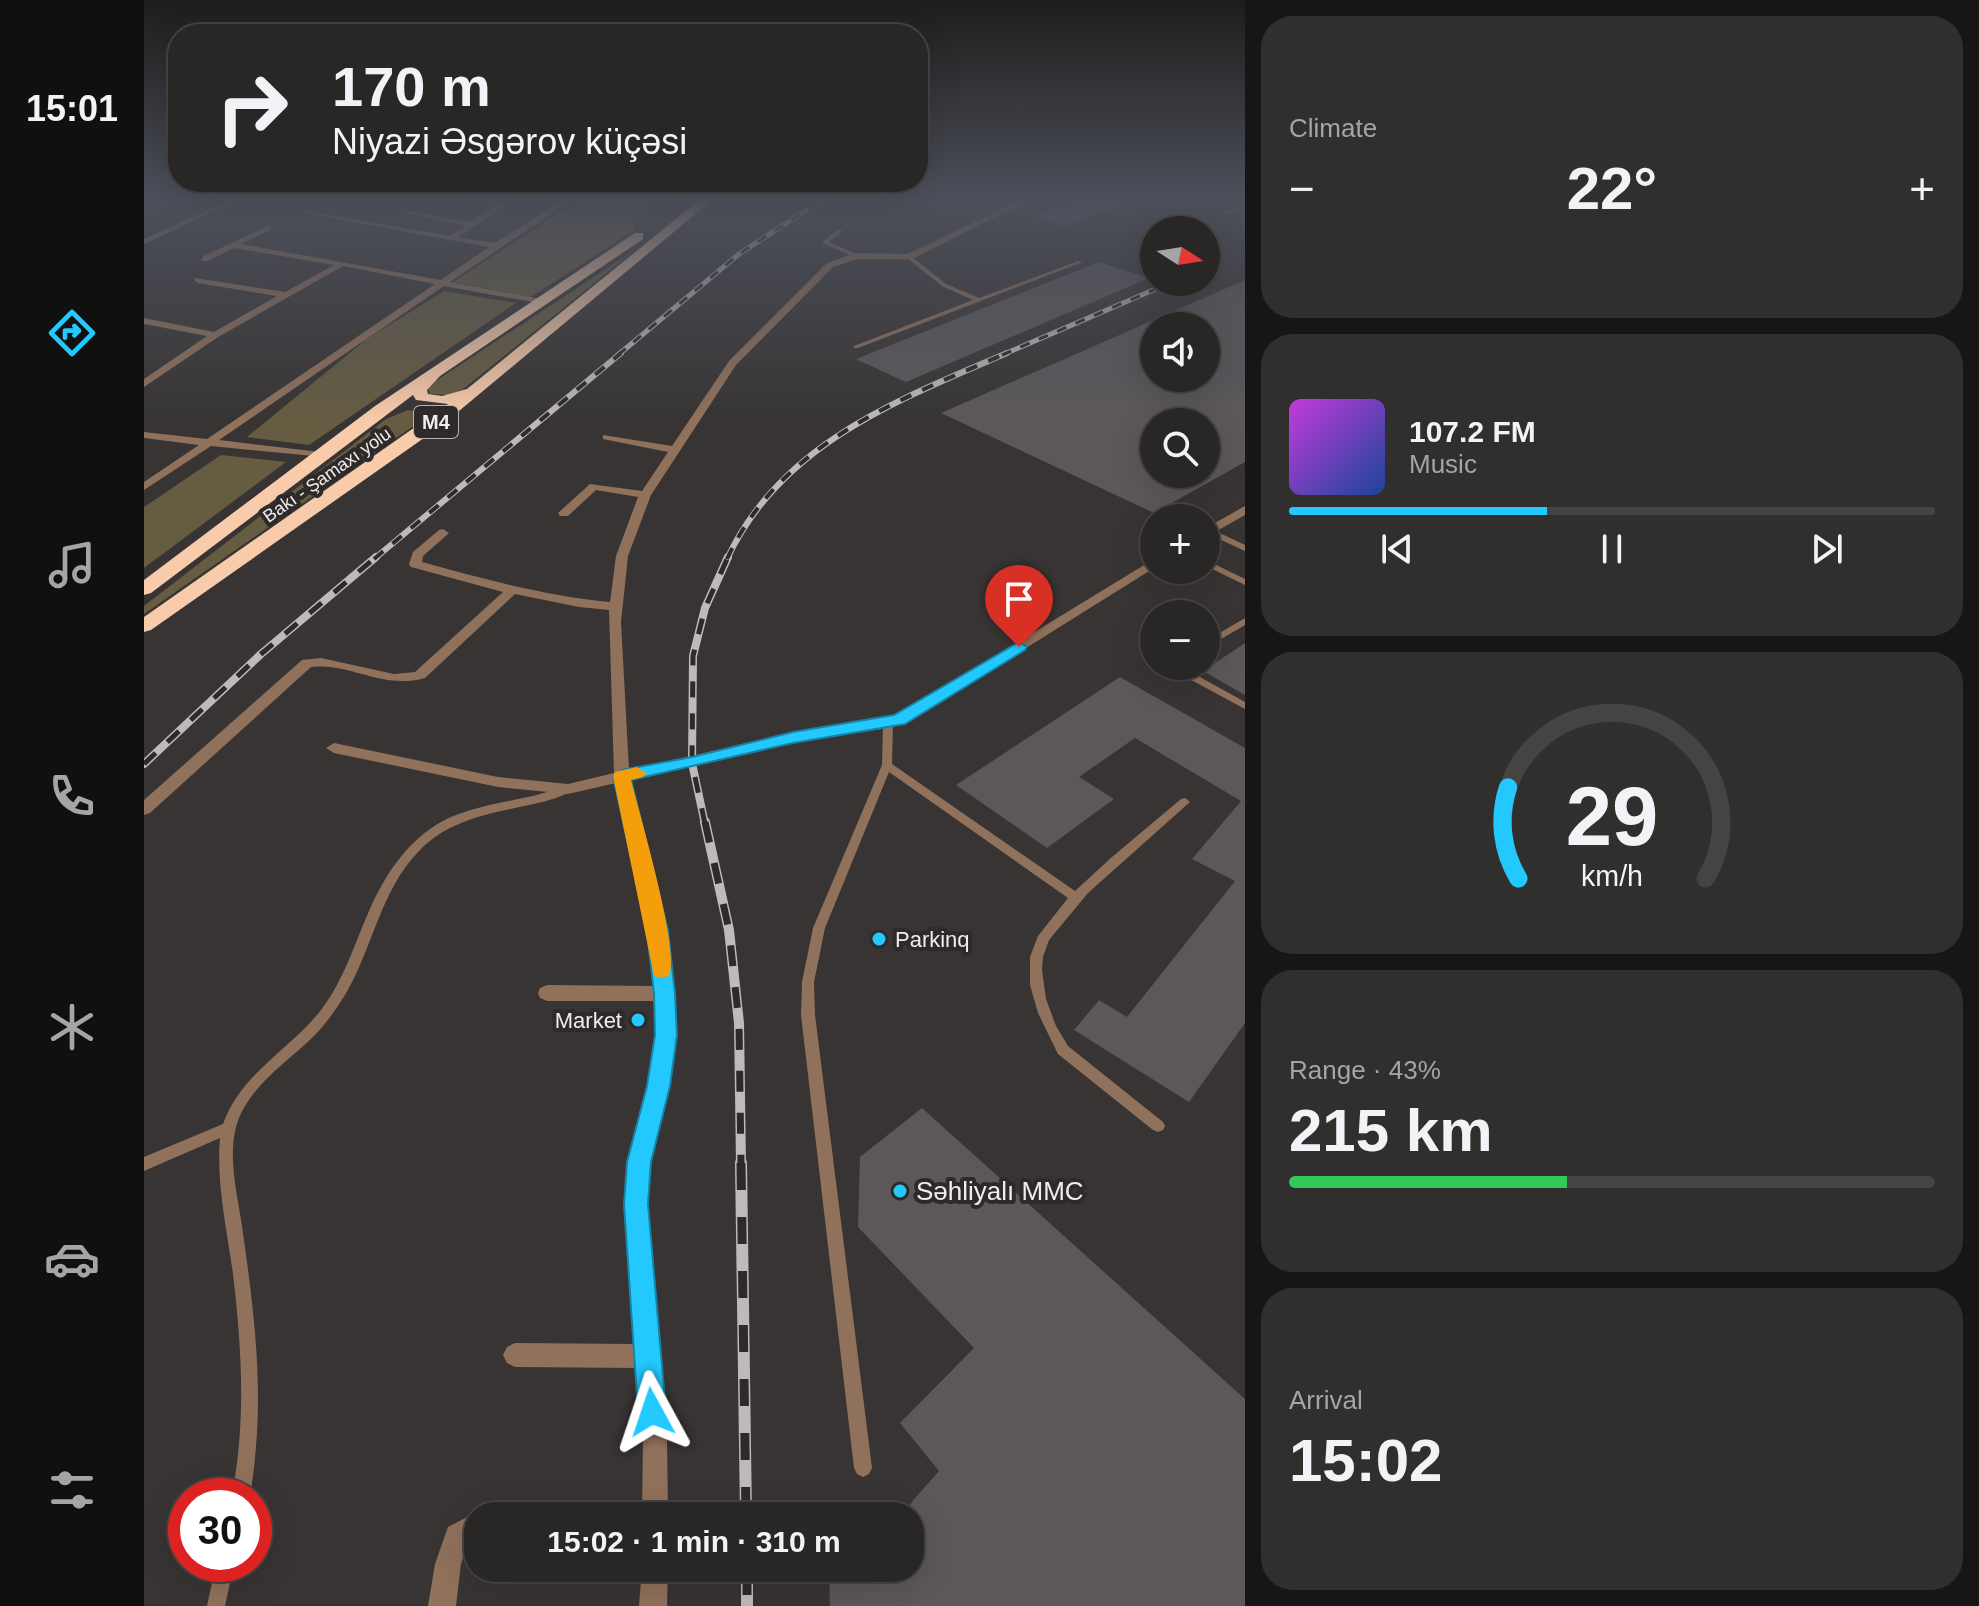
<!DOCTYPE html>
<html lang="en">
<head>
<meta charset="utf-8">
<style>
	body { margin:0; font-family:Arial,sans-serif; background:#312f2e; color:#f1f3f6; height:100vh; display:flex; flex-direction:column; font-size:30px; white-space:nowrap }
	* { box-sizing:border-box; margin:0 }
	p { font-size:26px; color:#a5a5a7 }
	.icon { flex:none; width:44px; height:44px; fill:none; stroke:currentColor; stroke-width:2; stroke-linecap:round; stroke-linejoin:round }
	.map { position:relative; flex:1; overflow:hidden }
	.side { display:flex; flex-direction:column; gap:16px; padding:16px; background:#171515; width:734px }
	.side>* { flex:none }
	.guide { position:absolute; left:24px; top:24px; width:760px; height:168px; border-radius:32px; box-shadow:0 8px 32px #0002,0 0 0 2px #454443; background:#292726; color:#f1f3f6; overflow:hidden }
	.needle { width:52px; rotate:102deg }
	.tools { position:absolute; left:996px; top:216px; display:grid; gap:16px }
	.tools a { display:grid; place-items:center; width:80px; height:80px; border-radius:50%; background:#292726; box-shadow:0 8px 32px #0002,0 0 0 2px #454443; font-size:40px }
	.speed { position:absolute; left:24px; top:1478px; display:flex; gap:16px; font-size:40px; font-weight:700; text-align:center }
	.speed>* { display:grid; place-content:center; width:104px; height:104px; border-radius:50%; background:#292726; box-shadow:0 8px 32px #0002,0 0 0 2px #454443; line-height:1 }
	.speed .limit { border:12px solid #d22; background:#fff; color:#111 }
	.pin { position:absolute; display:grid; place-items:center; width:68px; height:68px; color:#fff; margin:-82px -34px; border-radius:50% 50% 50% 0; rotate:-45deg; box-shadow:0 0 8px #0007 }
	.pin .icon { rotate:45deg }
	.me { position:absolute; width:88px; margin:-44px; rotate:355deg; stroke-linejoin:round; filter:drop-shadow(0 0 6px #0008) }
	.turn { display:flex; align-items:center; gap:28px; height:168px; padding:0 32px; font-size:36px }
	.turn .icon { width:104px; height:104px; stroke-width:2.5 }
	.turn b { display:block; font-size:56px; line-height:68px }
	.big { font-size:60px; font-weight:800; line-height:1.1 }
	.side .widget { flex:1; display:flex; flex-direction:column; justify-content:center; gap:12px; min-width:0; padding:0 28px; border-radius:32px; background:#312f2e }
	.side .dial { align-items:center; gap:0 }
	.dial svg { height:208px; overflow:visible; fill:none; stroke:#454443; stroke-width:7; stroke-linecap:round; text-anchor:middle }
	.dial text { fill:#f1f3f6; stroke:none }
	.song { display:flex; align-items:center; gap:24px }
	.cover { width:96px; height:96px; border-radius:12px; background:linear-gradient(135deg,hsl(290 70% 55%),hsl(220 70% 35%)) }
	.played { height:8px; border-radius:4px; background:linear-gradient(90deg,#23c9fe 40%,#454443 40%) }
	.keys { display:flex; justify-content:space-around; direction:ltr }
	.heat { display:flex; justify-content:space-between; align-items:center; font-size:44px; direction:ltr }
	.charge { height:12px; border-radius:6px; background:linear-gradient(90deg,#34c759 43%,#454443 0) }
	.trip { position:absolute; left:320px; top:1502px; width:460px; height:80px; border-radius:32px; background:#292726; box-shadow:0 8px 32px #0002,0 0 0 2px #454443; font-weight:800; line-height:80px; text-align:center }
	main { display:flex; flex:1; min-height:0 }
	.dock { display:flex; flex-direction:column; width:144px; justify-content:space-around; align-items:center; background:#10100f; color:#a5a5a7 }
	.dock .icon { width:56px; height:56px }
	.dock .active { color:#23c9fe }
	.dock b { font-size:36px; color:#f1f3f6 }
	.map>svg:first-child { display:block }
	.green { fill:#655c42 }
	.building { fill:#5c585a; fill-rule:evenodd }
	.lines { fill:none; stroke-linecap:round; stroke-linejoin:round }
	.lane { fill:#90715b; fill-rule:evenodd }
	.street { fill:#90715b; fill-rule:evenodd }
	.highway { fill:#f8cbaa; fill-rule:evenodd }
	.rail-far4-casing { stroke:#bdbab9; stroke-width:5 }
	.rail-far3-casing { stroke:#bdbab9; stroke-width:6 }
	.rail-far2-casing { stroke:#bdbab9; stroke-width:8 }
	.rail-far1-casing { stroke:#bdbab9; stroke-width:10 }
	.rail-casing { stroke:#bdbab9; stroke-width:12 }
	.rail-far4 { stroke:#2d2a29; stroke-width:3; stroke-dasharray:10; stroke-linecap:butt }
	.rail-far3 { stroke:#2d2a29; stroke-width:4; stroke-dasharray:12; stroke-linecap:butt }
	.rail-far2 { stroke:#2d2a29; stroke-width:5; stroke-dasharray:16; stroke-linecap:butt }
	.rail-far1 { stroke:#2d2a29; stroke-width:7; stroke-dasharray:21; stroke-linecap:butt }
	.rail { stroke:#2d2a29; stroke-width:9; stroke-dasharray:27; stroke-linecap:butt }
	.route { fill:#23c9fe; stroke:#1783a5; stroke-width:2 }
	.slow { fill:#f59e0b }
	.poi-dot { fill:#23c9fe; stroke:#2d2a29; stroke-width:3 }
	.labels { text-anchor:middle; stroke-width:8; stroke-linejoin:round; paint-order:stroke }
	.far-street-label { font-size:18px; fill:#efecec; stroke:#2d2a29 }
	.shield { fill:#2d2a29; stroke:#b5b2b2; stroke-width:2 }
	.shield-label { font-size:20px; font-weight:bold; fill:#efecec }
	.poi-label { font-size:22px; fill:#efecec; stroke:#2d2a29; text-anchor:start }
	.near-poi-label { font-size:26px; fill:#efecec; stroke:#2d2a29; text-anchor:start }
</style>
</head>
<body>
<main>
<nav class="dock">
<b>15:01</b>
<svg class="icon active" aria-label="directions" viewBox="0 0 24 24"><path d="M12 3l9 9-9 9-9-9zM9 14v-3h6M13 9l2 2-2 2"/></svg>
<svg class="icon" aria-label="music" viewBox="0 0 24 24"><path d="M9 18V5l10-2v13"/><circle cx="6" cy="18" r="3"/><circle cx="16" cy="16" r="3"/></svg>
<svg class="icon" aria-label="phone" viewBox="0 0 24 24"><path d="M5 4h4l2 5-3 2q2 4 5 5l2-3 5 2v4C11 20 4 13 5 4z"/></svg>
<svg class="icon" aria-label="climate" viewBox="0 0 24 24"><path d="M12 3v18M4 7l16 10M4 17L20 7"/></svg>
<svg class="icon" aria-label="car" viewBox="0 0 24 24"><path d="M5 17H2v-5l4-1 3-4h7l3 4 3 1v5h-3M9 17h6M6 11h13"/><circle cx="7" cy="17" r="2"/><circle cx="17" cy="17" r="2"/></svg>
<svg class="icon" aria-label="filters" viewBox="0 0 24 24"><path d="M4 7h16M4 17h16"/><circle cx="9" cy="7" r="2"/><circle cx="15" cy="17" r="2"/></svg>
</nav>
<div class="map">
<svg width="1101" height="1606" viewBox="0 0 1101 1606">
	<rect width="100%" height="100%" fill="#373433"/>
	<!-- green -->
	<g class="green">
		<path d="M441,196H523L487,220L491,229L387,297L309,282Z"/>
		<path d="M491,250L318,390L307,395L286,394L284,389L290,382Z"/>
		<path d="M300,291L372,303L165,445L103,437L224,338Z"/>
		<path d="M264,410L278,412V420L0,614V606L242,419Z"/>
		<path d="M77,455L142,462L0,568V507Z"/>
	</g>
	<!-- building -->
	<g class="building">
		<path d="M951,196H998V199L920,226L890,216Z"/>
		<path d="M955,262L1005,278L762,382L712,359Z"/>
		<path d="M1101,280V462L1010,513L797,413ZM1010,326H1062V378H1010ZM1010,422H1062V474H1010Z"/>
		<path d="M1101,643V695L1059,671Z"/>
		<path d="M976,677L1101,748V1023L1045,1102L930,1030L955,1000L983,1017L1091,881L1048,859L1097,801L991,738L935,777L970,799L903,848L812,785Z"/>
		<path d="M778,1108L1101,1399V1606H686L685,1568H766V1504L795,1471L756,1423L830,1348L714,1227L716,1157Z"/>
	</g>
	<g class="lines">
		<!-- lane -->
		<g class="lane">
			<path d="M1101,204V208L1082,214L1079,212Z"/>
			<path d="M694,230L699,231L685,242L714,255V257H710L679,243V241Z"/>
			<path d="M763,256H767L802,284L835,298L934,261L939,262L714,348H710V346L829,300L798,286L763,258Z"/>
			<path d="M1062,529H1067L1101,545V551L1062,533Z"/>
			<path d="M1062,560L1101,579V585L1062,566Z"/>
			<path d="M1101,618V625L1062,648V641Z"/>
			<path d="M1032,666H1042L1045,671L1101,702V709L1038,675Z"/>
			<path d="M744,720L749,723L748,764L931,891L968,857L1037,799L1041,798L1046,802L944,893L905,940L899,957L898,970L902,999L912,1026L924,1046L1019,1122L1021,1126L1019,1130L1014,1132L1009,1130L914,1054L894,1013L886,985V957L894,936L924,898L745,772L681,928L670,982L671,1015L728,1468L725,1474L719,1477L713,1474L710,1468L657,1015L658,982L669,928L738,765L739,723Z"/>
			<path d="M424,785L429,789C418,798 399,802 385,805C344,814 305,820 275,851C236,891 229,948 201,995C191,1011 181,1025 168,1038C143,1062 109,1084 95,1118C82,1151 93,1192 98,1226C103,1261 108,1297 111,1333C116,1389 115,1442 106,1496H88C102,1419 98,1351 89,1274C83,1230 72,1183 76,1138L0,1171V1157L79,1124C97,1073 146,1050 177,1010C200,980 210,945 225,911C242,872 267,835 307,817C333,806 362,802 389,796C401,793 412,789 424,785Z"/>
			<path d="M72,1564H90L81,1606H63Z"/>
		</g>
		<!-- street -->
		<g class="street">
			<path d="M95,196H105L0,244V239Z"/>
			<path d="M172,196H184L175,200Z"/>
			<path d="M304,196H322L362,202V206L314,237L351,243L425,196H434L306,282L397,299L400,300V304L300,286L75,440L176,452L182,455L180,457L67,446L0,490V482L55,445L0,438V432L63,439L291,284L199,266L74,337L0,387V379L63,336L0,324V318L70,332L133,296L54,283L50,280L51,278L141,292L190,265L90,248L64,261H58V257L125,225L128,229L97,244L297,280L345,247L159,213L163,211L306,236L321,226L260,213L264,211L326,222L352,205Z"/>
			<path d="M884,196H894L768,259H713L689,267L592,365L507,495L484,556L477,622L485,770L649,733L741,719L763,710L1010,559V568L773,716L744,728L649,743L487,780L523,931L532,1035L525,1086L506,1162L503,1204L523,1439L524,1516H498L499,1439L493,1368L371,1367L363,1363L359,1355L363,1347L371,1343L492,1344L481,1204L484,1162L505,1086L512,1035L511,1001H403L396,998L394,993L396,988L403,985L510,986L505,931L472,783L424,794L354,787L190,753L182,748L190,743L354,777L424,784L470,773L465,610L435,607L371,594L281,678C238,690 208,663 167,667L6,813L0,815V800L158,660L177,658L250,674L271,672L359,592L267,567L265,564L269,552L295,530L299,529L305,533L279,556L278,562C340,579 402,596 466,602L472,556L494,497L452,490L424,516H416L414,513L446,484L498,491L524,452L459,439V435L528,446L585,361L683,263L712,253L764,254Z"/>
			<path d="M1101,506V515L1062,537V528Z"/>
			<path d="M329,1514L337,1516H334V1541L323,1545L317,1564L312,1606H284L291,1564L304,1527Z"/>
			<path d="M498,1568H524L523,1606H495Z"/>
		</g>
		<!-- highway -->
		<path class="highway" d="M560,196H573L297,426L7,630L0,632V617L304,404L272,400L269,395L7,593L0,595V580L231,406L491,233H499V239L296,376L283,390L284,394L298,396L323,389Z"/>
		<defs>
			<g id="rail-far4">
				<path d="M474,355L595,254L684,196"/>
				<path d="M858,355L1021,285"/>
			</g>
			<g id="rail-far3">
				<path d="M230,559L477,353"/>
				<path d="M583,559C636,444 754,400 863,353"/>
			</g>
			<g id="rail-far2">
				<path d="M0,764L117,654L232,557"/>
				<path d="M561,824L548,763L549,656L561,608L584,557"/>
			</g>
			<path id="rail-far1" d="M561,822L585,930L595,1023L597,1165"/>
			<g id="rail">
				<path d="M597,1163L602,1516"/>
				<path d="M603,1568V1606"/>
			</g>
		</defs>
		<!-- rail-far4 casing -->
		<use href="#rail-far4" class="rail-far4-casing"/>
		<!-- rail-far3 casing -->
		<use href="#rail-far3" class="rail-far3-casing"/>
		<!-- rail-far2 casing -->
		<use href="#rail-far2" class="rail-far2-casing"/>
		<!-- rail-far1 casing -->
		<use href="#rail-far1" class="rail-far1-casing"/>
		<!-- rail casing -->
		<use href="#rail" class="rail-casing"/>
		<!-- rail-far4 -->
		<use href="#rail-far4" class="rail-far4"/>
		<!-- rail-far3 -->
		<use href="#rail-far3" class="rail-far3"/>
		<!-- rail-far2 -->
		<use href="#rail-far2" class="rail-far2"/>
		<!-- rail-far1 -->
		<use href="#rail-far1" class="rail-far1"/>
		<!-- rail -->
		<use href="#rail" class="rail"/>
	</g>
	<!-- sky -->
	<linearGradient id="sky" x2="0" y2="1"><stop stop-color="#1e1d1c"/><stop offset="0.47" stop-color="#4d505b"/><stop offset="1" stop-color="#4d505b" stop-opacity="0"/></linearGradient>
	<rect width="1101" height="421" fill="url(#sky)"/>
	<!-- route -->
	<path class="route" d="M875,642L883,647L881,650L761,724L649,743L487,780L524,931L531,994L533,1035L526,1086L507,1162L504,1204L522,1412L518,1421L508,1426L498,1421L494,1412L480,1204L483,1162L503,1086L511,1035L510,994L503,931L469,776L478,770L548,757L649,732L750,715Z"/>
	<!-- slow -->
	<path class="slow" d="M493,767L502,773L499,777L487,780C495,812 537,954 525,976L518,978L510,976L469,776L471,772Z"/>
	<!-- markers -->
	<g class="poi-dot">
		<circle cx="735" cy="939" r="8"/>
		<circle cx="494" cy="1020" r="8"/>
		<circle cx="756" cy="1191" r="8"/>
	</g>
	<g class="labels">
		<!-- far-street labels -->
		<g class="far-street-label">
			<text transform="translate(183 475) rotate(-35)" y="6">Bakı - Şamaxı yolu</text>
		</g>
		<!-- shield labels -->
		<rect class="shield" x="270" y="406" width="44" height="32" rx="6"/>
		<g class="shield-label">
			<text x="292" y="429">M4</text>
		</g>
		<!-- poi labels -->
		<g class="poi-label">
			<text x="751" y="947">Parkinq</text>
			<text x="478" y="1028" text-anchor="end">Market</text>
		</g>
		<!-- near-poi labels -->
		<g class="near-poi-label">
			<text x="772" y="1200">Səhliyalı MMC</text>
		</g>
	</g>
</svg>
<div class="tools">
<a><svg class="needle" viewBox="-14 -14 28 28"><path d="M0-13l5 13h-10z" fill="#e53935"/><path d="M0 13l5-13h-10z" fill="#a5a5a7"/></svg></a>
<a><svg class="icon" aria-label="sound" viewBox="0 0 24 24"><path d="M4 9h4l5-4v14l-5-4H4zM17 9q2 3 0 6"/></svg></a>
<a><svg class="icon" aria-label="search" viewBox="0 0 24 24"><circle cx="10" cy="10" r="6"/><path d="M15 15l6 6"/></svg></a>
<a>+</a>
<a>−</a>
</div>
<div class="speed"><div class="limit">30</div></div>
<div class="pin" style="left:875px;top:647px;background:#d93025"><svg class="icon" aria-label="arrive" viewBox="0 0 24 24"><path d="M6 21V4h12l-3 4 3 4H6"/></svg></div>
<svg class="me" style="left:508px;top:1412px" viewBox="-20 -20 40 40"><path d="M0-17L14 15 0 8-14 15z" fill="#23c9fe" stroke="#fff" stroke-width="4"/></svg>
<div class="trip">15:02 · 1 min · 310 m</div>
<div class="guide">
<div class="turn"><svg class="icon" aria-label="right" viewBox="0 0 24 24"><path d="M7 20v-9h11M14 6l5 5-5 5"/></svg><div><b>170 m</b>Niyazi Əsgərov küçəsi</div></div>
</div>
</div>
<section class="side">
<div class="widget"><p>Climate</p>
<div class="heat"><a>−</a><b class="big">22°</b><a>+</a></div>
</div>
<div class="widget">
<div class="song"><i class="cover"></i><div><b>107.2 FM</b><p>Music</p></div></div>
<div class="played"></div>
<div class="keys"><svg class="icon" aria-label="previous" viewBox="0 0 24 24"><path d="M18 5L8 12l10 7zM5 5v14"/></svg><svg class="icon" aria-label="pause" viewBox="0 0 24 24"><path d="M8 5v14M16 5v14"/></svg><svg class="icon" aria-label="next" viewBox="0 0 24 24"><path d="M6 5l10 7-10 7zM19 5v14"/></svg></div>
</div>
<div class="widget dial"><svg viewBox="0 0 100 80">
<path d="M14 69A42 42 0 1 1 86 69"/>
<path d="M14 69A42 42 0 0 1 10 34" stroke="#23c9fe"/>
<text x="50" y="56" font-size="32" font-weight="700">29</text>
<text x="50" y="72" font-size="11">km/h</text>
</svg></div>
<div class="widget"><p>Range · 43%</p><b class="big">215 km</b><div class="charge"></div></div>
<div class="widget"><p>Arrival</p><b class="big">15:02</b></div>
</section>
</main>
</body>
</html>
